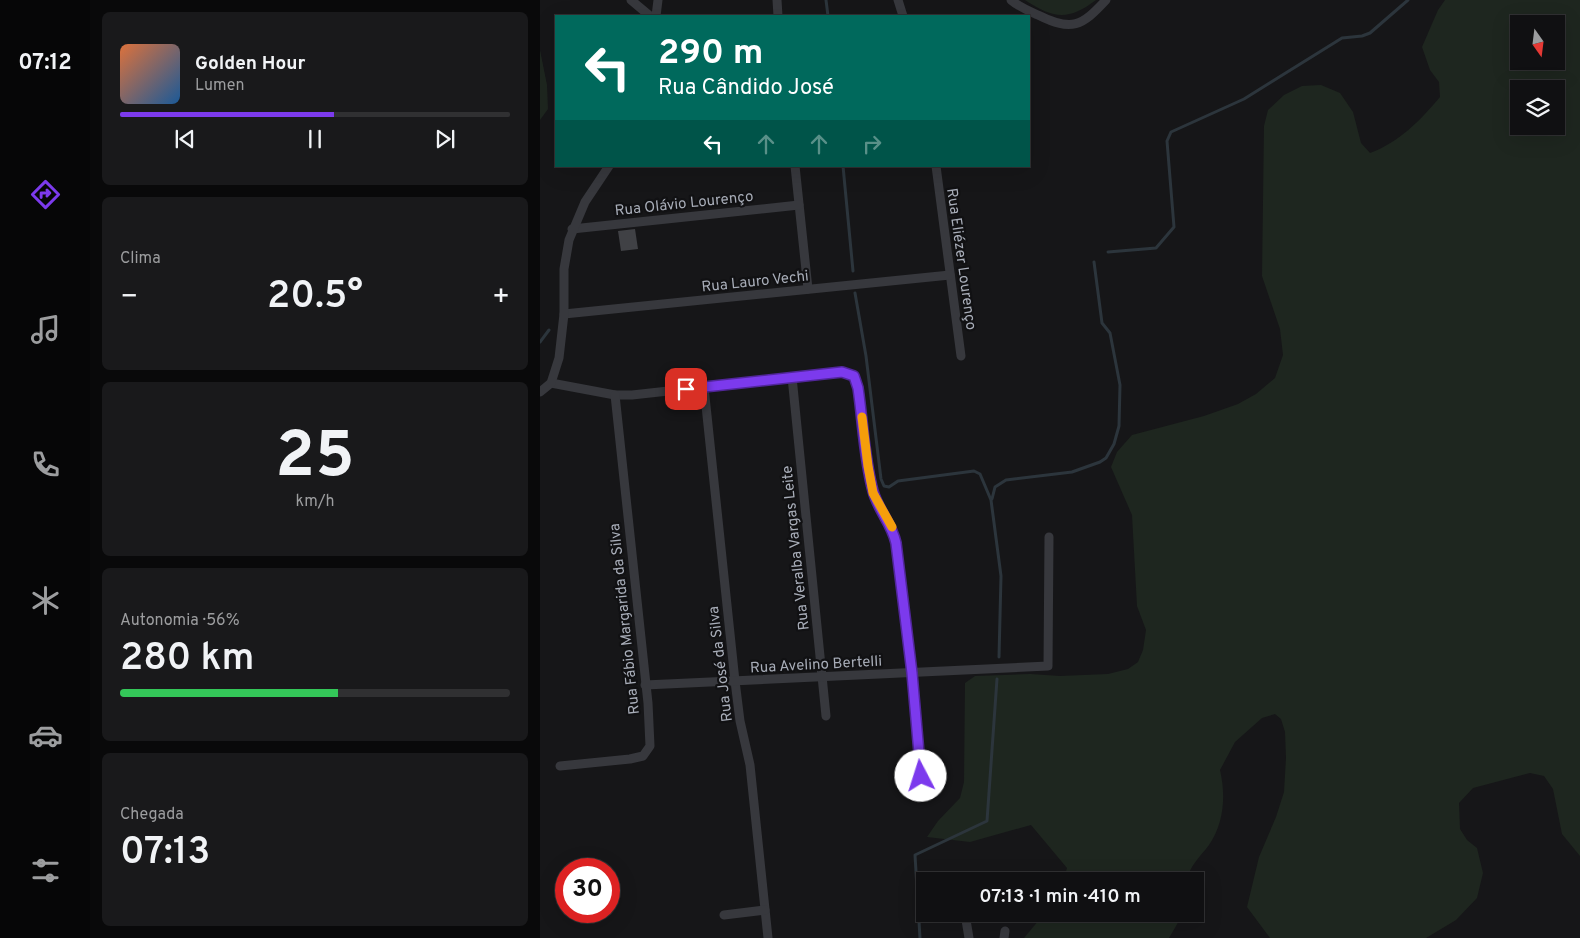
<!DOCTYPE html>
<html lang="pt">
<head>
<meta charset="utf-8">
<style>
	body { margin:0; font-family:Overpass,sans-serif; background:#19191b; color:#f1f3f6; height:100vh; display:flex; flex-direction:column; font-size:19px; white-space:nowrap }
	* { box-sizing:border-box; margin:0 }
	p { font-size:16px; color:#9c9d9f }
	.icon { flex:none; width:28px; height:28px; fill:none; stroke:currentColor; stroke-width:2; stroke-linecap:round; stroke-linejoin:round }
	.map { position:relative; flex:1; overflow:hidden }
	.details { display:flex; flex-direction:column; gap:12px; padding:12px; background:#09090a; width:450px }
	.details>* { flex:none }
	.guide { position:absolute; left:15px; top:15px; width:475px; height:152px; border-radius:0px; box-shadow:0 5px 20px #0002,0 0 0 1px #303032; background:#00695c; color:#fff; overflow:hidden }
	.needle { width:32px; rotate:166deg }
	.fabs { position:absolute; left:970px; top:15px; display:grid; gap:10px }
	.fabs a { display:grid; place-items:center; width:55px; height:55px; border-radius:0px; background:#101012; box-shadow:0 5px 20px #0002,0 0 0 1px #303032; font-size:25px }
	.speed { position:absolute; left:15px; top:858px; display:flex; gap:10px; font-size:25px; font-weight:700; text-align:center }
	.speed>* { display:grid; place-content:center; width:65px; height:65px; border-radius:50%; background:#101012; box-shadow:0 5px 20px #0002,0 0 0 1px #303032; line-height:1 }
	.speed .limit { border:8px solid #d22; background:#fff; color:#111 }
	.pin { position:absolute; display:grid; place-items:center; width:42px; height:42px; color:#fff; margin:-21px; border-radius:10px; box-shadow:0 2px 8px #0006 }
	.me { position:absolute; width:55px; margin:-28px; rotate:355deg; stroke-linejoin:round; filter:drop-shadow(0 0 4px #0008) }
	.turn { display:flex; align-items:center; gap:18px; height:105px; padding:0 20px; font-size:22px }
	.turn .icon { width:65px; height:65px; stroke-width:2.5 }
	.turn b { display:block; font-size:35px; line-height:42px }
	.lanes { display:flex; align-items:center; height:48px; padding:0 20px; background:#0003; justify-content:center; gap:25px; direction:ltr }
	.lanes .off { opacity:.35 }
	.big { font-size:38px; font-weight:600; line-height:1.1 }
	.details .tile { flex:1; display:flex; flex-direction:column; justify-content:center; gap:8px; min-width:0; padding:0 18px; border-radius:8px; background:#19191b }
	.details .dial { align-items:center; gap:0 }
	.dial b { font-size:65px; line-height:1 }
	.song { display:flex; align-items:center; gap:15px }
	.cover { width:60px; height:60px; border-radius:8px; background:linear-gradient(135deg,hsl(20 70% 55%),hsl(210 70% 35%)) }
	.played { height:5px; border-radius:2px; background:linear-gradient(90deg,#7c3aed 55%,#303032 55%) }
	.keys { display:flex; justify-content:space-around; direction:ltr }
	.heat { display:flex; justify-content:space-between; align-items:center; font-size:28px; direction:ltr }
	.charge { height:8px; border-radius:4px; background:linear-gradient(90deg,#34c759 56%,#303032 0) }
	.trip { position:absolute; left:376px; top:872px; width:288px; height:50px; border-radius:0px; background:#101012; box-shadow:0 5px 20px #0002,0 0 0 1px #303032; font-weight:600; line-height:50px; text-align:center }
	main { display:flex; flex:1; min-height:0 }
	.tab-bar { display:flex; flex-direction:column; width:90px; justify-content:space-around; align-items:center; background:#060607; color:#9c9d9f }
	.tab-bar .icon { width:35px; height:35px }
	.tab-bar .on { color:#7c3aed }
	.tab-bar b { font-size:22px; color:#f1f3f6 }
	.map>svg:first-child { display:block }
	.green { fill:#1e261f; fill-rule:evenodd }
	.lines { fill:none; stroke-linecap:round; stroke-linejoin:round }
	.stream { stroke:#2c353c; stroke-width:3 }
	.building { fill:#404145 }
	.minor { stroke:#37383d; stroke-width:9 }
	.route-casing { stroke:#51269a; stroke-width:12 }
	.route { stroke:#7c3aed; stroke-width:9 }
	.slow { stroke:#f59e0b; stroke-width:9 }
	.labels { text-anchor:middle; stroke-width:4.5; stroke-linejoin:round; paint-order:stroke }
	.street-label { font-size:15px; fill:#a8adb8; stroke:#111113 }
</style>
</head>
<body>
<main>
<nav class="tab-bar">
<b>07:12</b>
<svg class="icon on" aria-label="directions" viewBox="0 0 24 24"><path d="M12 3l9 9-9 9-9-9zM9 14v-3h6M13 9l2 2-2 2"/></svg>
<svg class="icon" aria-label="music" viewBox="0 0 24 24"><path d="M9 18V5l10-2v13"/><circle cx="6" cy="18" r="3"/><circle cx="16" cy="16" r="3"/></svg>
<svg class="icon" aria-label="phone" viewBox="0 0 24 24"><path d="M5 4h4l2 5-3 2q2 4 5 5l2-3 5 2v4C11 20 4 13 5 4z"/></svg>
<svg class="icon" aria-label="climate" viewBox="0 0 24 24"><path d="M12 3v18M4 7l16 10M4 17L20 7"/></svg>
<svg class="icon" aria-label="car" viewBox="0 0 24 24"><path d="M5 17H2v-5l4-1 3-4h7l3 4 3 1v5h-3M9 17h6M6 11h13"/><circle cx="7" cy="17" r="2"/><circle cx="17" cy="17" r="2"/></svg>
<svg class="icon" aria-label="filters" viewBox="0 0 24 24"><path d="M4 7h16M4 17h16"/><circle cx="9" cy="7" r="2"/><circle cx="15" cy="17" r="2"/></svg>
</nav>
<section class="details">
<div class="tile">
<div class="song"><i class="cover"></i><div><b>Golden Hour</b><p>Lumen</p></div></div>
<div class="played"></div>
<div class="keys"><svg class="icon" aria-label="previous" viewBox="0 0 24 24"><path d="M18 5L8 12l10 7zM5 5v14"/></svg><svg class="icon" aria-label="pause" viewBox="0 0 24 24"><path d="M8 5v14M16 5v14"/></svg><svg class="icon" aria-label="next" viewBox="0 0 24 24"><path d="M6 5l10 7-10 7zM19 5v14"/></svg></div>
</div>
<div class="tile"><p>Clima</p>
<div class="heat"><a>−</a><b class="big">20.5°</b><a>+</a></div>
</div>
<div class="tile dial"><b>25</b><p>km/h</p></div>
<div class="tile"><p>Autonomia · 56%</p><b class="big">280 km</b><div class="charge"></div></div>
<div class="tile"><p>Chegada</p><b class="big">07:13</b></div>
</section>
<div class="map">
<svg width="1040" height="938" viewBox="0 0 1040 938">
	<rect width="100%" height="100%" fill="#161618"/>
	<!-- green -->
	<g class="green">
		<path d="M485,0H556C528,21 514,19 485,0Z"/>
		<path d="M905,0H1040V856L1022,834L1013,789L1004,776L990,773L933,788L919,803L920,829L927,840L937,848L943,873L937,898L916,920L886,938H730L707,907L719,857L736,817L744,792L746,758L745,732L741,719L735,714L722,718L695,742L680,770C686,796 684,823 669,845C660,857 649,866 647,881H523L527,868L491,825L430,842L387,837L398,821L420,798L424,782L425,683L435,676L490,674L520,676L568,674L588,669L598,662L603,650L606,630L597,606L592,515L571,467L577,452L592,435L664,416L698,404L716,394L735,378L743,355L740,329L722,276L724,126L728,110L744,95L762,86L781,85L800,93L813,112L821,143L830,153C858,143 881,120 900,97L899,82L890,70L882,47L898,10ZM979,24H1016V61H979ZM979,89H1016V126H979Z"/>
		<path d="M0,50L7,85L8,109L0,120Z"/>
		<path d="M504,914H643L629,938H484Z"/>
	</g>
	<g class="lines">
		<!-- stream -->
		<g class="stream">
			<path d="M286,0L288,16"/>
			<path d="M303,166L313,271"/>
			<path d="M568,252L616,248L634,227L627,141L631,132L704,99L802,38L822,36L830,33L868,0"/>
			<path d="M315,293L326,356L341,479L344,486L349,487L358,481L434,471L440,474L451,500L461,576L459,657"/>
			<path d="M0,342L9,330"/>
			<path d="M452,499L455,487L466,480L532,472L560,462L566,458L574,444L579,426L580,385L570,333L562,323L554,262"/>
			<path d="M380,938L375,855L447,821L457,679"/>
		</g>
	</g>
	<!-- building -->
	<path class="building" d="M95,229L98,249L81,251L78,231Z"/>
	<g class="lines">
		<!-- minor -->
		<g class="minor">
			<path d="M91,0L110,16"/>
			<path d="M237,0L238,16"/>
			<path d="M358,0L363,16"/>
			<path d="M471,0C479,7 489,11 498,15C532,32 542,26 566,0"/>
			<path d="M116,16L118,0"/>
			<path d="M255,166L268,289"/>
			<path d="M396,166L421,356"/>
			<path d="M32,229L259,205"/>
			<path d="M24,314L410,275"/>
			<path d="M252,377L286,716"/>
			<path d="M11,383L75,395H92L302,372L314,376L319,388C323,422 323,458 333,491C338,510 352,524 356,543L372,673L383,793"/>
			<path d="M164,387L195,681L200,721L210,765L228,938"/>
			<path d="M0,392L11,383L19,358L24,314V269L29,240L45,202L69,166"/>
			<path d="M105,685L508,666L509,537"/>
			<path d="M20,766L90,759L103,756L110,746L108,703L75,395"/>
			<path d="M425,914L429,938"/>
			<path d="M184,915L225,910"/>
			<path d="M464,938L465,931"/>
		</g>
	</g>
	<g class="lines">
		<defs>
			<path id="route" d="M146,389L302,372L314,376L318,388C323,422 324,458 333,491C338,510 352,524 356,543L372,673L381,776"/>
		</defs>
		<!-- route casing -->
		<use href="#route" class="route-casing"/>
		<!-- route -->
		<use href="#route" class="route"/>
		<!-- slow -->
		<path class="slow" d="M322,417L328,466L333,493L352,527"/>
	</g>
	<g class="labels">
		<!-- street labels -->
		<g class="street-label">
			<text transform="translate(144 203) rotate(-6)" y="5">Rua Olávio Lourenço</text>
			<text transform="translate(422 259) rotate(82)" y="5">Rua Eliézer Lourenço</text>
			<text transform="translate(215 281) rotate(-6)" y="5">Rua Lauro Vechi</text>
			<text transform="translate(255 548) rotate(-96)" y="5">Rua Veralba Vargas Leite</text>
			<text transform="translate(84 619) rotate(-96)" y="5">Rua Fábio Margarida da Silva</text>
			<text transform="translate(180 664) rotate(-97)" y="5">Rua José da Silva</text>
			<text transform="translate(276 664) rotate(-3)" y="5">Rua Avelino Bertelli</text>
		</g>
	</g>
</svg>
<div class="fabs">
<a><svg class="needle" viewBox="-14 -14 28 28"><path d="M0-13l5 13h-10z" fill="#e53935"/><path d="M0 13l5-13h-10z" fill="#9c9d9f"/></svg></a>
<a><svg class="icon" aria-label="layers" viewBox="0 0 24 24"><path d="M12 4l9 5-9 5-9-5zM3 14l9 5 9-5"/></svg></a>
</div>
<div class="speed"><div class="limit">30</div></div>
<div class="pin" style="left:146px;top:389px;background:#d93025"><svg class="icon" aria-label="arrive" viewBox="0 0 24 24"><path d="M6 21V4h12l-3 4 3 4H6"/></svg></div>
<svg class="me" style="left:381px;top:776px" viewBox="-20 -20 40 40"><circle r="19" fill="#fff"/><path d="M0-13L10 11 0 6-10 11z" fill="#7c3aed"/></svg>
<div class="trip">07:13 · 1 min · 410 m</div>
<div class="guide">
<div class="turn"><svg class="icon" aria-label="left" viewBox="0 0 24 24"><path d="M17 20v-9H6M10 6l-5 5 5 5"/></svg><div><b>290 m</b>Rua Cândido José</div></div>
<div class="lanes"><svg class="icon" aria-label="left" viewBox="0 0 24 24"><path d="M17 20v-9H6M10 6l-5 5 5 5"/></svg><svg class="icon off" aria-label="ahead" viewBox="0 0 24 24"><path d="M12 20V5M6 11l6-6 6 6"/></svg><svg class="icon off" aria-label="ahead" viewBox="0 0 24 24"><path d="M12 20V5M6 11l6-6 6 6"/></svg><svg class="icon off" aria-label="right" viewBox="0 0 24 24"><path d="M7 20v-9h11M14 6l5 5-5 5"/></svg></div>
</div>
</div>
</main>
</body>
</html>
